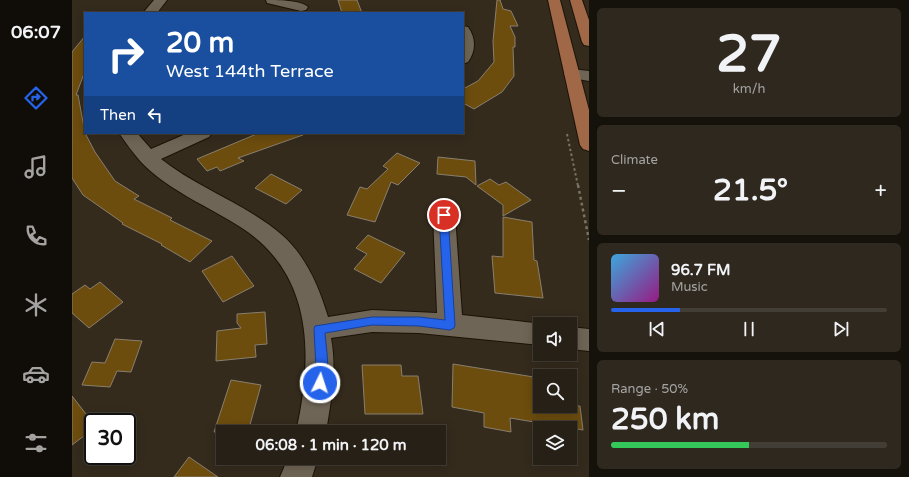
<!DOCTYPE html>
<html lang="en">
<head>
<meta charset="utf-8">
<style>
	body { margin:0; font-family:"Varela Round",sans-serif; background:#2f281f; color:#f1f3f6; height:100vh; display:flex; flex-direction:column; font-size:15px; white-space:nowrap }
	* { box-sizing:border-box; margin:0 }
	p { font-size:13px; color:#a4a3a1 }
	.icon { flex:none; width:22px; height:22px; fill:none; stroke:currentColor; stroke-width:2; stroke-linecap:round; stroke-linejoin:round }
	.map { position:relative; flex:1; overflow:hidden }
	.drawer { display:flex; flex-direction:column; gap:8px; padding:8px; background:#15120c; width:320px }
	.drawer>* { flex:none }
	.banner { position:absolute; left:12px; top:12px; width:380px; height:122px; border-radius:0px; box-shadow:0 2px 10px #0003,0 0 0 1px #433e35; background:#1a4fa0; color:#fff; overflow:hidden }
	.buttons { position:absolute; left:461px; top:317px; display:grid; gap:8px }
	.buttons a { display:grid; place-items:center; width:44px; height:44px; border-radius:0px; background:#272016; box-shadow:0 2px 10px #0003,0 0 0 1px #433e35; font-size:20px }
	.speed { position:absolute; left:12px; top:413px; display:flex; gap:8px; font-size:20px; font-weight:700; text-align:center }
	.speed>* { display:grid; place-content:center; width:52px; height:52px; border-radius:50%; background:#272016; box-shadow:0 2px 10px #0003,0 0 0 1px #433e35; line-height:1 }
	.speed .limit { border:2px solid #111; border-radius:6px; background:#fff; color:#111 }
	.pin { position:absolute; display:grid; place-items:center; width:34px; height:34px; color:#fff; margin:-17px; border:2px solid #fff; border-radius:50%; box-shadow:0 1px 4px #0007 }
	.me { position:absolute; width:44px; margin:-22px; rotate:4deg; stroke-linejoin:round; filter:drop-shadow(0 0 3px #0008) }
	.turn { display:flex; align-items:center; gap:14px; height:84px; padding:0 16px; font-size:18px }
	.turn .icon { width:52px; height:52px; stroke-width:2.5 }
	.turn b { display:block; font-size:28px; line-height:34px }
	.then { display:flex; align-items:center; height:38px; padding:0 16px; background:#0003; gap:8px; font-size:15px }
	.big { font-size:30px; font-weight:700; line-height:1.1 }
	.drawer .widget { flex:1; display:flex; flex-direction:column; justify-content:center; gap:6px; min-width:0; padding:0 14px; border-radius:6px; background:#2f281f }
	.drawer .dial { align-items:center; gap:0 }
	.dial b { font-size:52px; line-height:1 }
	.song { display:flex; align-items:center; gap:12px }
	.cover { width:48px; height:48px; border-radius:6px; background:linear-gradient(135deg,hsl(200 70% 55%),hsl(310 70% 35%)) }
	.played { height:4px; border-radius:2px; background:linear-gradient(90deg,#2563eb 25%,#433e35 25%) }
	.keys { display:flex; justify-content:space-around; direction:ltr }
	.heat { display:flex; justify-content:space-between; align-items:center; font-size:22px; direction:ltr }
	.charge { height:6px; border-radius:3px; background:linear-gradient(90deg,#34c759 50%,#433e35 0) }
	.trip { position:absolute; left:144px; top:425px; width:230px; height:40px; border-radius:0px; background:#272016; box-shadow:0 2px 10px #0003,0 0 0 1px #433e35; font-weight:700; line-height:40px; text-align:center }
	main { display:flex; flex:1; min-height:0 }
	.menu { display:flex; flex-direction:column; width:72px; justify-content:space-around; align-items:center; background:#100d09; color:#a4a3a1 }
	.menu .icon { width:28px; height:28px }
	.menu .active { color:#2563eb }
	.menu b { font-size:18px; color:#f1f3f6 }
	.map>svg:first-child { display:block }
	.building { fill:#6d4d0e; stroke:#897f6f }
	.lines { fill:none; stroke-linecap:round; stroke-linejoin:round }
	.minor-casing { stroke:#1b1307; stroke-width:2 }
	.major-casing { stroke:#1b1307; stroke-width:2 }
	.path-far1 { stroke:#7a7267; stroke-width:2; stroke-dasharray:2.5 2.5; stroke-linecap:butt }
	.path { stroke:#7a7267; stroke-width:2.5; stroke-dasharray:3 3; stroke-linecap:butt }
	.minor { fill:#6f6556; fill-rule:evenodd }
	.major { fill:#a06847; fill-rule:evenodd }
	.route { fill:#2563eb; stroke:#184099 }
</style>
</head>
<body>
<main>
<nav class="menu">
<b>06:07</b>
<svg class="icon active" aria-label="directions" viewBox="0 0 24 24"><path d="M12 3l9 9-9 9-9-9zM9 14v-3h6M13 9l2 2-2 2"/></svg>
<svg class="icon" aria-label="music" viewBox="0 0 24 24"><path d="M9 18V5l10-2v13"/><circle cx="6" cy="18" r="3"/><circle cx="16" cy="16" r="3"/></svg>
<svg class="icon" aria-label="phone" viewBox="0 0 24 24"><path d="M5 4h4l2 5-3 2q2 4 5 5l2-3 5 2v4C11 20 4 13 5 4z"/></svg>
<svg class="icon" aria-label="climate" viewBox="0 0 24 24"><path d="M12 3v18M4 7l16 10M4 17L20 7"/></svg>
<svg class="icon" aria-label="car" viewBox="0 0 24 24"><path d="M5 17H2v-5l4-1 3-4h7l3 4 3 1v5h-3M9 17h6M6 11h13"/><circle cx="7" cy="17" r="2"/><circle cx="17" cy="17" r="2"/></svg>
<svg class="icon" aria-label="filters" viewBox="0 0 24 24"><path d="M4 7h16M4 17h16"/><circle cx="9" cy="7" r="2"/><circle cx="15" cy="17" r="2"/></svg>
</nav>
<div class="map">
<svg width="517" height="477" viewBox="0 0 517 477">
	<rect width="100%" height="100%" fill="#342b1d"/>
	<!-- building -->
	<g class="building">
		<path d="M266,0H285L290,13H270Z"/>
		<path d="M425,0H428L431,9L439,11L446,26H438L443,37V47H441L442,76L430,92L402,109L391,103V89L406,81L422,62L421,41Z"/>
		<path d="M13,36V71L4,95H6L13,133L23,152L43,181L67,196L62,199L100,218L98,220L140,241L118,262L89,245L90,244L50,224L51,223L11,195L0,178V52Z"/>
		<path d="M187,133H231V135L166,158L172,161L148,171L145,167L135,171L125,159Z"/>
		<path d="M325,153L348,163L326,185L319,182L303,222L275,215L288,187L295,189L316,169L311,166Z"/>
		<path d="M366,157L403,161L404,185L394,177L365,174Z"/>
		<path d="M199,174L230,190L214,204L183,188Z"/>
		<path d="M418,179L427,185L434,182L459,200L431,216V205L405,186Z"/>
		<path d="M431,217L460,222L462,260L465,261L471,298L423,293L420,256L431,257Z"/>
		<path d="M296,235L333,253L309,283L282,269L295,254L284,248Z"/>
		<path d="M160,256L182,286L151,302L130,271Z"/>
		<path d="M28,282L51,302L17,328L0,313V294L13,285L18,289Z"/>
		<path d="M193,312L195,344L183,345L184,357L144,361L145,331L169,328L165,323V314Z"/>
		<path d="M43,339L70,341L59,372L45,371L38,387L10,385L20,362L33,363Z"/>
		<path d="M381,364L468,378V406H508L511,430L438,418L439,432L412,427V413L380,407Z"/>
		<path d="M290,365H329L330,376H346L351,414H293Z"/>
		<path d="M159,380L189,385L176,432H142Z"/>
		<path d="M0,396L21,423V429L0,445Z"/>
		<path d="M117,457L146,477H102Z"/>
	</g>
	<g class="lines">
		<defs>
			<g id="minor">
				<path d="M82,0H95L85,13H71Z"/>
				<path d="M194,0C204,0 229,0 236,7L234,10L229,11L195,3Z"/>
				<path d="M391,26L396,27C404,38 404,51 396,62L391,64Z"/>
				<path d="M500,69L517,71V81L494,77L492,74L494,71Z"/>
				<path d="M47,133H65L79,149L116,133H140L137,137L89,159C127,189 174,204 210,235C234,256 247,287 256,317L300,310L365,313L361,215L365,210L372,207L379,210L383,215L390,315L471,324H468V345L347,333L300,332L259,338C265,369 259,401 254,432H224C241,357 242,275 170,228C136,206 97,191 69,162C61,153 54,143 47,133Z"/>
				<path d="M498,327L517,329V351L498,349Z"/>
				<path d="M216,458H246L240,477H208Z"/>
			</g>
			<g id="major">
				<path d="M476,0H488L517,110V151L511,149L508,145Z"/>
				<path d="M498,0H510L517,20V46L512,45L510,42Z"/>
			</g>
		</defs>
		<!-- minor casing -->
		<use href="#minor" class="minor-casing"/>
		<!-- major casing -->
		<use href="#major" class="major-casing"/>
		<!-- path-far1 -->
		<path class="path-far1" d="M495,134L506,186"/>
		<!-- path -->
		<path class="path" d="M506,185L517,240"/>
		<!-- minor -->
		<use href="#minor" class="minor"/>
		<!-- major -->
		<use href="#major" class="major"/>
	</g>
	<!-- route -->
	<path class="route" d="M372,212L376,215L383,325L382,328L378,330L347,326L300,325L253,333C254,349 259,371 252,386L248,388L244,386L242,383L244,368L242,329L243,326L300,317H347L373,320L367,215Z"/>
</svg>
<div class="buttons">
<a><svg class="icon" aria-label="sound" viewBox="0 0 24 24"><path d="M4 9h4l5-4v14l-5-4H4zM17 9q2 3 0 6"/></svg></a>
<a><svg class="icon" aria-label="search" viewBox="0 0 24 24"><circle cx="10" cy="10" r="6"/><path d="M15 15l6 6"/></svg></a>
<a><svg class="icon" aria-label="layers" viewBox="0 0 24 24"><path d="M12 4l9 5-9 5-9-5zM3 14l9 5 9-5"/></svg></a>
</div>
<div class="speed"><div class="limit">30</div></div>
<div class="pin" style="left:372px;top:215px;background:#d93025"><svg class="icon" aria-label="arrive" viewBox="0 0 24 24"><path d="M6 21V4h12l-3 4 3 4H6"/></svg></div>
<svg class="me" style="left:248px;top:383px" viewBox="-20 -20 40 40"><circle r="17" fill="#2563eb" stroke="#fff" stroke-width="3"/><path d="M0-11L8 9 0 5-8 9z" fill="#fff"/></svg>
<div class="trip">06:08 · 1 min · 120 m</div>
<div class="banner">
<div class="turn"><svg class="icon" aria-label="right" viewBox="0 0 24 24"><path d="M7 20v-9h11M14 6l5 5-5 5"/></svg><div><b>20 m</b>West 144th Terrace</div></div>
<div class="then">Then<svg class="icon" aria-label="left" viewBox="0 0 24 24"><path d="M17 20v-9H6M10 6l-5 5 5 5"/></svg></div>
</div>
</div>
<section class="drawer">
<div class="widget dial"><b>27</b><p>km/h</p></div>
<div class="widget"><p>Climate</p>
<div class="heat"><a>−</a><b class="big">21.5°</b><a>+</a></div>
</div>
<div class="widget">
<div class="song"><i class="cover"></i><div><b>96.7 FM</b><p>Music</p></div></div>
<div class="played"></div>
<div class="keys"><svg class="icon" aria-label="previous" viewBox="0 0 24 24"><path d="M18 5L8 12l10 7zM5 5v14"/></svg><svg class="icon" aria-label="pause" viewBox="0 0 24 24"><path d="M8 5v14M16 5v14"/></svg><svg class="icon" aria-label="next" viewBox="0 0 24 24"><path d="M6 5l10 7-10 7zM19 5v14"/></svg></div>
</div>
<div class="widget"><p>Range · 50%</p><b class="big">250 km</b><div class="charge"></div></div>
</section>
</main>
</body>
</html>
